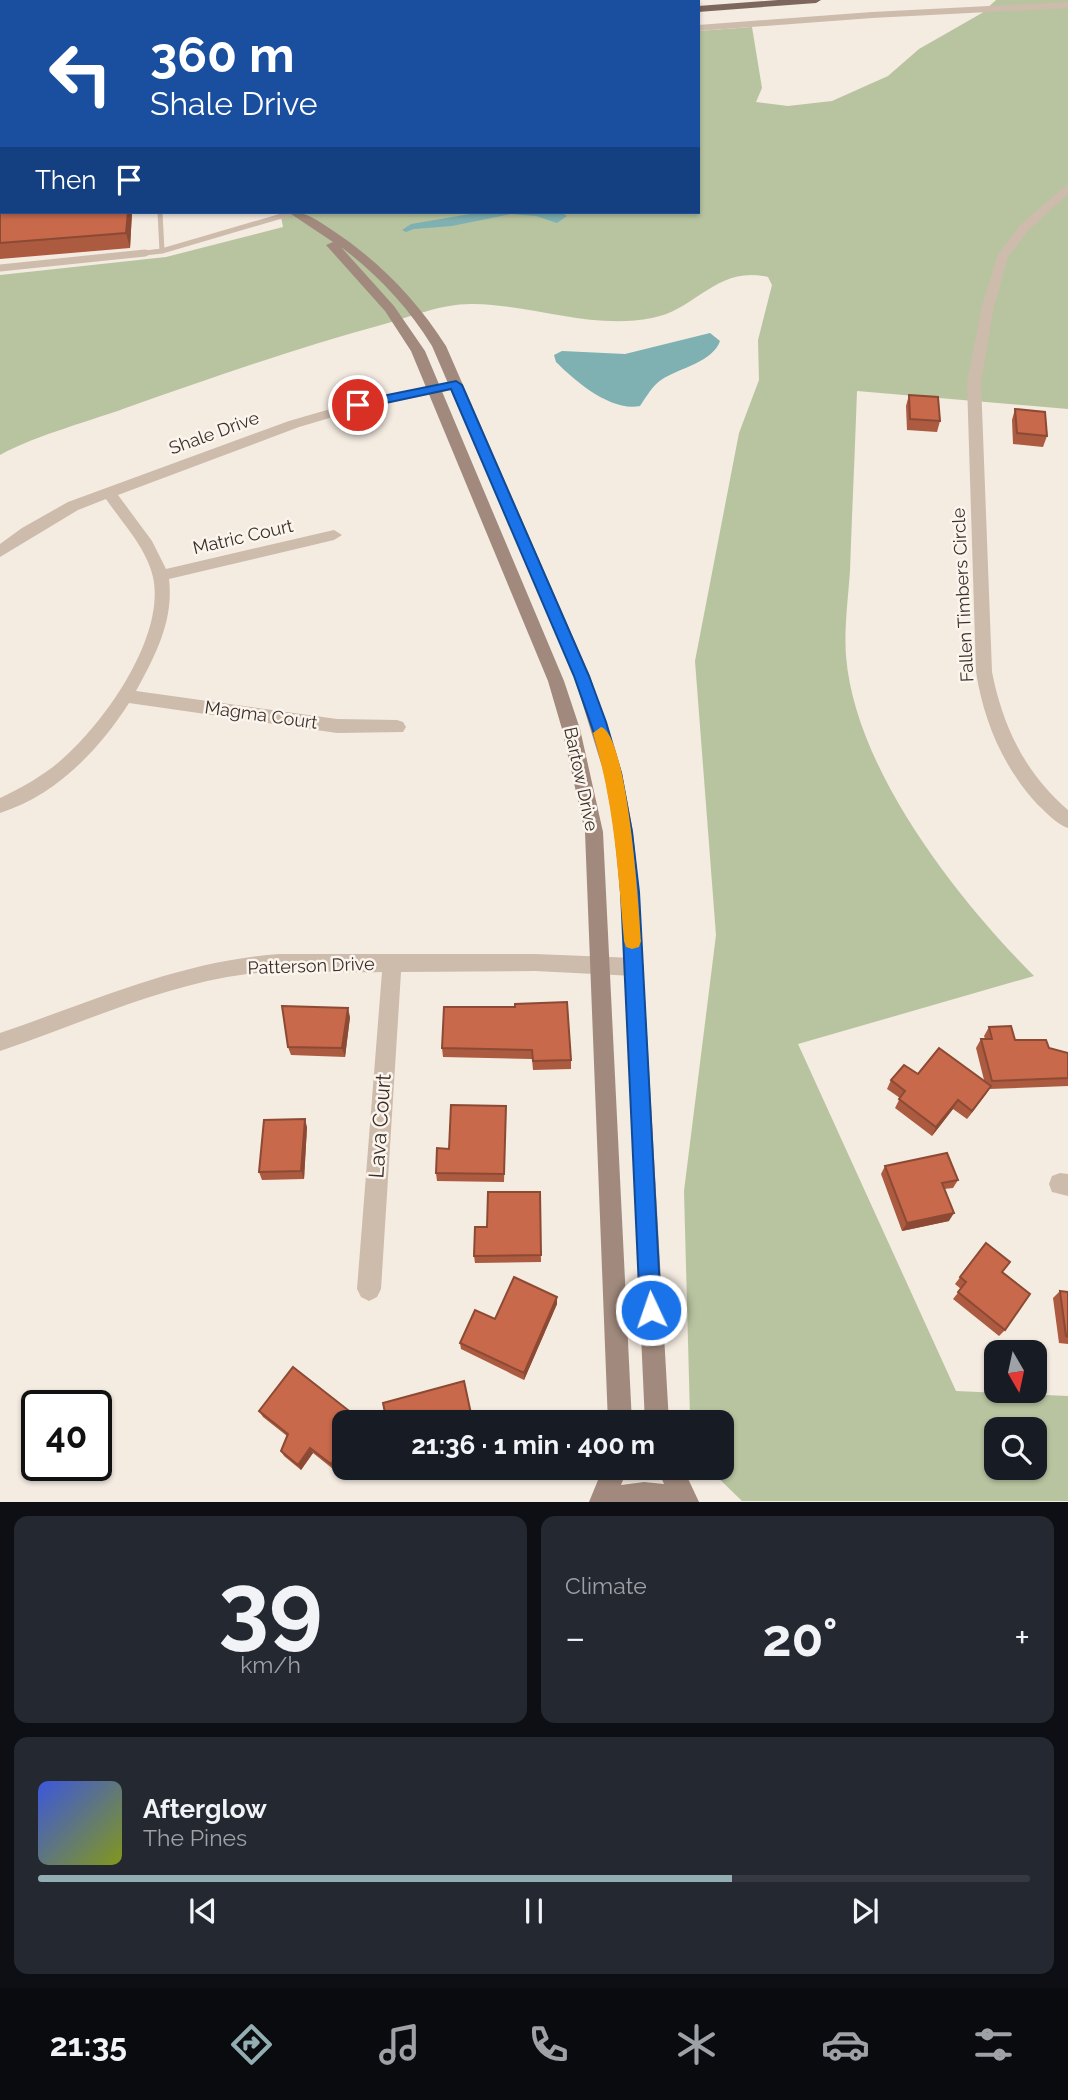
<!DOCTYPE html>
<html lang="en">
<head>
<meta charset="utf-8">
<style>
	body { margin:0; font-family:Raleway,sans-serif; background:#242831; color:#f1f3f6; height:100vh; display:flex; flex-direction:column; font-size:26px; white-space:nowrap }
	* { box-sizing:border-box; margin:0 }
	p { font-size:23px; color:#9ea1a6 }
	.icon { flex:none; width:38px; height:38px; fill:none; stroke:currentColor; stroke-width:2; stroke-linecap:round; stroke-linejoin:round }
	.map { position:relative; height:1502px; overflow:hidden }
	.sheet { display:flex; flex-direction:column; gap:14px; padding:14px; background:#0d0f14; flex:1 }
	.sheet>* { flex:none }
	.top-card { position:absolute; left:0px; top:0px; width:700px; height:214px; box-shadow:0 2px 5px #0004; background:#1a4fa0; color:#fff; overflow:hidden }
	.needle { width:46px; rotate:171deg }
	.tools { position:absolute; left:984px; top:1340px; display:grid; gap:14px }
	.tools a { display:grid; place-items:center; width:63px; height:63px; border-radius:14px; background:#171b24; box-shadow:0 2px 5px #0004; font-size:35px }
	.speed { position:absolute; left:21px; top:1390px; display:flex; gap:14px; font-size:35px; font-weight:700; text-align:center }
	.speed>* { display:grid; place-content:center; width:91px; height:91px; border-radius:50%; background:#171b24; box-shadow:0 2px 5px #0004; line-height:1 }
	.speed .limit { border:4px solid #111; border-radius:10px; background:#fff; color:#111 }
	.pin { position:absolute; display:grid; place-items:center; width:60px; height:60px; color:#fff; margin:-30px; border:4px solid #fff; border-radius:50%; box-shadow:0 2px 7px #0007 }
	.me { position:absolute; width:77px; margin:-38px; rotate:357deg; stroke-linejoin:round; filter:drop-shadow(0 0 5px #0008) }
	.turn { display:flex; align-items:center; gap:24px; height:147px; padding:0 35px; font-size:32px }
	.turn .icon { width:91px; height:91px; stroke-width:2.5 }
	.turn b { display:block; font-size:49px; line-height:60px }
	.then { display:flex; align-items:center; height:66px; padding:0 35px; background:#0003; gap:14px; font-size:26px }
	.big { font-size:52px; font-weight:700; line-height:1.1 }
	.sheet .tile { flex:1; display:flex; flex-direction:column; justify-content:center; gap:10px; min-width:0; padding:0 24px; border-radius:14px; background:#242831 }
	.sheet .dial { align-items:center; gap:0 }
	.dial b { font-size:91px; line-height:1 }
	.song { display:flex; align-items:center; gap:21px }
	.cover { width:84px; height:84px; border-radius:10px; background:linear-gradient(135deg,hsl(230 70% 55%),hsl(70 70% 35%)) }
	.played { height:7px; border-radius:4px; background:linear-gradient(90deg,#92aeb2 70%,#363941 70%) }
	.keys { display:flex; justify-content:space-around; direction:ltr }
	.heat { display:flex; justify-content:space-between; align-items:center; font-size:38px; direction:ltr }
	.sheet .tiles { flex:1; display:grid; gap:14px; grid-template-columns:1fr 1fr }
	.tile:last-child { grid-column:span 2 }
	.trip { position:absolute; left:332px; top:1410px; width:402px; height:70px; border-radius:14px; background:#171b24; box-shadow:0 2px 5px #0004; font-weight:700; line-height:70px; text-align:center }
	.dock { display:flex; height:112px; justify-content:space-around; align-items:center; background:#090b0e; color:#9ea1a6 }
	.dock .icon { width:49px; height:49px }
	.dock .active { color:#92aeb2 }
	.dock b { font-size:32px; color:#f1f3f6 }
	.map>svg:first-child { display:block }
	.green { fill:#b8c4a0; fill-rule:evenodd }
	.water { fill:#7fb0b2 }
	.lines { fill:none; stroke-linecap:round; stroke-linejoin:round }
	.lane-far1 { stroke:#cdbbac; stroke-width:5 }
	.lane { stroke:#cdbbac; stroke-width:7 }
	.street { fill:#cdbbac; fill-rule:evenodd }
	.secondary { fill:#a18a7d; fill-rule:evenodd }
	.primary { fill:#7d675c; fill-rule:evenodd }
	.wall { fill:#ac5a40 }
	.shaded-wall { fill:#8c4a34 }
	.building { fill:#c8694b; stroke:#8c4a34; stroke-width:2 }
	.route { fill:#1a73e8; stroke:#114b97; stroke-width:2 }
	.slow { fill:#f59e0b }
	.labels { text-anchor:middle; stroke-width:5; stroke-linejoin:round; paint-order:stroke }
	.street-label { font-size:18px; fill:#3b302b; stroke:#fbf5ee }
	.near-street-label { font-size:21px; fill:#3b302b; stroke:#fbf5ee }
</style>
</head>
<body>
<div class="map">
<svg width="1068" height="1502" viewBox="0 0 1068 1502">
	<rect width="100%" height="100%" fill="#f4ebe1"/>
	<!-- green -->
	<path class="green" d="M996,0H1068V409L857,391C855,451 852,511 850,571C848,599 844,629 846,656C855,769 957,899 1034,976L798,1044L956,1391L1068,1396V1501H742L708,1468H723V1423H692L690,1416L684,1191L716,935L695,661L739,433L759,380L758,340L772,285L768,277C717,265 696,310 652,318C592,330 534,305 474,304C443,303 410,317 381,325C297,348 216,376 134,405C94,420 36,435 0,455V275L166,257L283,227L280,212H698V31L752,27L762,88L756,102L788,106L832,101L888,76L919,49L982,13ZM996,1430H1034V1468H996Z"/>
	<!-- water -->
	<g class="water">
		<path d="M482,212H560L567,216L557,223L536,216L511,214L452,226L414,229L406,232L402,230L411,224Z"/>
		<path d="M710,333L720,341C713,362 679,368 661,380C653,385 646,397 640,406C611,412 575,381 556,362L554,355L562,351L625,354Z"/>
	</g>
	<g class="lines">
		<!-- lane-far1 -->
		<g class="lane-far1">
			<path d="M126,2L144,0"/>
			<path d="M160,212L162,251L295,212"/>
			<path d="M128,255L162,251"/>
		</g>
		<!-- lane -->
		<path class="lane" d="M0,268L145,253"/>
		<!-- street -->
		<g class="street">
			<path d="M1068,2V8L872,18L698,31V25L872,12Z"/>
			<path d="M1068,184V194L1029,230L1008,257L994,306L981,382L992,672C1003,727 1025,773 1068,810V828C1056,824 1047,813 1038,805C1003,767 984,722 976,672L967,382L982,306L998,254L1021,224Z"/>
			<path d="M456,381L461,382V388L360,409L299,427L118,495L152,541L166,569L334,530L342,535L334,540L169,579C174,621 155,656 136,691L337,719L397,720L403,722L406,727L403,732L337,733L129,703C98,751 56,795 0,813V798C21,788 41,777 59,762C103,725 166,637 153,577C146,547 123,524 106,499L78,510L0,557V544L22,528L68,502L289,421L358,401Z"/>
			<path d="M280,954H535L634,958L641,961L644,967L641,973L634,976L535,971L401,972L381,1289L377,1297L369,1301L361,1297L357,1289L382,972C337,973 291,969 247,974C162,985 80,1024 0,1051V1033C91,1002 183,960 280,954Z"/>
			<path d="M1060,1173L1068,1174V1196L1052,1192L1049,1184L1052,1176Z"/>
		</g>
		<!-- secondary -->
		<g class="secondary">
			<rect x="0" y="120" width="2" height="6"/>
			<path d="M288,212C306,211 317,220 332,230C379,261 416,299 446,346L590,676L622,773L633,832L639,892L669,1423H645L621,892L615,832L604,773L574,676L432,346C408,307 378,275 341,247L394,306L425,351L564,681L580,729L603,832L632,1423H608L585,832L562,729L548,681L411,351L385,311L326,245L333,242Z"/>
			<path d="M603,1468H628L621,1485L644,1482L664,1484L657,1468H683L699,1502H589Z"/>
		</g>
		<!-- primary -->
		<g class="primary">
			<path d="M448,0H482L447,2Z"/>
			<path d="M778,0H821L816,3L698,12V6Z"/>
			<rect x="0" y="30" width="2" height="6"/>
			<rect x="0" y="57" width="2" height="6"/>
		</g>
	</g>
	<!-- wall -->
	<g class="wall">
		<path d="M0,205L2,212H132L130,248L0,259Z"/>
		<path d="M909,395L940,421L937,432L907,430L906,406Z"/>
		<path d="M1015,409L1047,436L1043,447L1013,444L1012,420Z"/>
		<path d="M444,1007L571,1060V1069L533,1070L532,1059L443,1057L442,1048Z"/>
		<path d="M350,1017L345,1057L291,1055L288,1047Z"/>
		<path d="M989,1027L1015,1040L1068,1053V1086L989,1089L967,1119L953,1109L932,1136L895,1108L900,1098L887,1089L891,1080L918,1074L984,1080L976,1048L981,1039H985L984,1036Z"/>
		<path d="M506,1106L504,1182L437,1181L436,1173L449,1149Z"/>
		<path d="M307,1127L304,1179L262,1180L259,1172Z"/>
		<path d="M885,1166L958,1180L953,1188L944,1189L949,1221L902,1231L881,1174Z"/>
		<path d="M540,1192L541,1262L475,1263L474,1256L487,1227Z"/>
		<path d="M986,1243L1002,1272L1005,1330L999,1336L953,1299L961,1289L955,1284Z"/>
		<path d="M1060,1291L1068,1292V1344L1059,1343L1053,1298Z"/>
		<path d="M557,1304L524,1380L461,1349L460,1343L495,1319Z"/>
		<path d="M259,1411L362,1421V1423H345V1453L333,1469L313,1453L301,1470L284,1456L281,1451L287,1436L263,1417Z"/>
	</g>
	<!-- shaded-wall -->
	<g class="shaded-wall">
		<path d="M128,212H132L130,248L126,233Z"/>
		<path d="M348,1008L350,1017L345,1057L342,1048Z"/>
		<path d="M991,1086L986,1094L967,1119L972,1111Z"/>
		<path d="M958,1100L953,1109L932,1136L936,1127Z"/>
		<path d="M305,1119L307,1127L304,1179L301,1171Z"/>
		<path d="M954,1213L949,1221L902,1231L907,1223Z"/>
		<path d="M557,1297V1304L524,1380V1373Z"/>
		<path d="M345,1444V1453L333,1469L331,1464Z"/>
		<path d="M310,1448L313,1453L301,1470L298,1465Z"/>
		<path d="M438,1468H452L439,1472Z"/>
	</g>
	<!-- building -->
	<g class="building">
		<path d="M0,205H2V212H128L126,233L0,243Z"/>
		<path d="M909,395L938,397L940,421L910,419Z"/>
		<path d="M1015,409L1045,412L1047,436L1017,433Z"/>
		<path d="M567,1002L571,1060L533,1061L532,1050L442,1048L444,1007H515V1004Z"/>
		<path d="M282,1006L348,1008L342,1048L288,1047Z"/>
		<path d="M1011,1026L1015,1040H1046L1049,1048L1068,1053V1078L992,1081L981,1039H992L989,1027Z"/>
		<path d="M939,1048L991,1086L972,1111L958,1100L936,1127L899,1099L905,1091L891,1080L904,1065L918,1074Z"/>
		<path d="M451,1105L506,1106L504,1174L436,1173L437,1148L449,1149Z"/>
		<path d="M305,1119L301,1171L259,1172L264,1120Z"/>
		<path d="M947,1153L958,1180L942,1183L954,1213L907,1223L885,1166Z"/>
		<path d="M488,1192H540L541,1255L474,1256L475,1227H487Z"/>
		<path d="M986,1243L1010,1262L1002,1272L1030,1294L1005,1330L958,1292L966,1282L960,1277Z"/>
		<path d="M514,1277L557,1297L524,1373L460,1343L475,1310L495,1319Z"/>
		<path d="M1060,1291L1068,1292V1337L1066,1336Z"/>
		<path d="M293,1367L362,1421L360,1423H345V1444L331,1464L310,1448L298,1465L281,1451L288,1434L259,1411Z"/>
		<path d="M464,1381L473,1423H387L383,1403Z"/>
	</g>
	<!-- route -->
	<path class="route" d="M456,381L462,385L589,676L606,722L621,773L632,832L639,892L661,1310L658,1317L651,1320L643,1317L640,1310L621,892C618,853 614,813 606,774C598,741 585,708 574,676L451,389L358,409L352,405L358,401Z"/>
	<!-- slow -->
	<path class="slow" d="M601,727C628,735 639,910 641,941L639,947L632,949L626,947L624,941C618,870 614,802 593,733Z"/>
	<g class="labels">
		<!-- street labels -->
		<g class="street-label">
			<text transform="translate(214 433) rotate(-20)" y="6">Shale Drive</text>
			<text transform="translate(243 537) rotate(-13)" y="6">Matric Court</text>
			<text transform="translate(963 595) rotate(-93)" y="6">Fallen Timbers Circle</text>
			<text transform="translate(261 715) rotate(8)" y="6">Magma Court</text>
			<text transform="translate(581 779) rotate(78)" y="6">Bartow Drive</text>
			<text transform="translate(311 966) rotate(-2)" y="6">Patterson Drive</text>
		</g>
		<!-- near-street labels -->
		<g class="near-street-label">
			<text transform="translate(380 1126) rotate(-86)" y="7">Lava Court</text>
		</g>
	</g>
</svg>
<div class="tools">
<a><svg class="needle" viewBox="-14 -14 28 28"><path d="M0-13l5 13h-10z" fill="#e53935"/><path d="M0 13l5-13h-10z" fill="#9ea1a6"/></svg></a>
<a><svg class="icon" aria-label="search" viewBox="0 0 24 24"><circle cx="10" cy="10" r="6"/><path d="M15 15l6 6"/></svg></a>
</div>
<div class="speed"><div class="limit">40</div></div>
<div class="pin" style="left:358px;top:405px;background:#d93025"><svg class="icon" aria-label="arrive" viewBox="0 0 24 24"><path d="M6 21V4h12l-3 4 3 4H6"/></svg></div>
<svg class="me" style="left:651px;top:1310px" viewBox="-20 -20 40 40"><circle r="17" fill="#1a73e8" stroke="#fff" stroke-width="3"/><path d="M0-11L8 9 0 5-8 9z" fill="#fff"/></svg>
<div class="trip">21:36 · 1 min · 400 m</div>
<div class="top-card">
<div class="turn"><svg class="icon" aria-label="left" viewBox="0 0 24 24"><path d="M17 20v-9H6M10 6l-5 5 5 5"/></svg><div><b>360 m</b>Shale Drive</div></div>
<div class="then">Then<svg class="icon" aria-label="arrive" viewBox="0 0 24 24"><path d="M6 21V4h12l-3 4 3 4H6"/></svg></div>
</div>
</div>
<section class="sheet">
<div class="tiles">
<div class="tile dial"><b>39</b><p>km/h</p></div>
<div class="tile"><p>Climate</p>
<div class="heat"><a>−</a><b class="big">20°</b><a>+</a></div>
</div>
<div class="tile">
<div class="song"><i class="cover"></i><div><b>Afterglow</b><p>The Pines</p></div></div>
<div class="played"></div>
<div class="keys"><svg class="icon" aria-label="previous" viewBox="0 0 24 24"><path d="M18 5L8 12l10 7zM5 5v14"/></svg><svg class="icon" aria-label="pause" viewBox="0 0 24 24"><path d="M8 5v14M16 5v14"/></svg><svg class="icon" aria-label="next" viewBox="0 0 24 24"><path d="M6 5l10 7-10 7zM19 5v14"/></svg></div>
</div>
</div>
</section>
<nav class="dock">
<b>21:35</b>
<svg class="icon active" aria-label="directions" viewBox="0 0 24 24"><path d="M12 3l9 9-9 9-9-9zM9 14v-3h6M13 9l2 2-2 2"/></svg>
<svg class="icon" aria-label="music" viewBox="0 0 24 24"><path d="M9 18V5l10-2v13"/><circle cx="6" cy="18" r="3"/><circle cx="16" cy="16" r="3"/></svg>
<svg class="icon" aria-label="phone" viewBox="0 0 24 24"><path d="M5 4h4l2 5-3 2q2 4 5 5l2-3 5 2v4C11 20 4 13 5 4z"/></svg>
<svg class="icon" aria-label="climate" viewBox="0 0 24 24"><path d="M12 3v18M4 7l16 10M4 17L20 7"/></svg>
<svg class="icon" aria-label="car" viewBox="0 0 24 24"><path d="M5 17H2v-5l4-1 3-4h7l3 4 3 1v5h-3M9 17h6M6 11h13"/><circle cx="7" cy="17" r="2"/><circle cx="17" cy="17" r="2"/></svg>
<svg class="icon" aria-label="filters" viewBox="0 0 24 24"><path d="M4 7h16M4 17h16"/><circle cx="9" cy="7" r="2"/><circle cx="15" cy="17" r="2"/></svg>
</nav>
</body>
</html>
